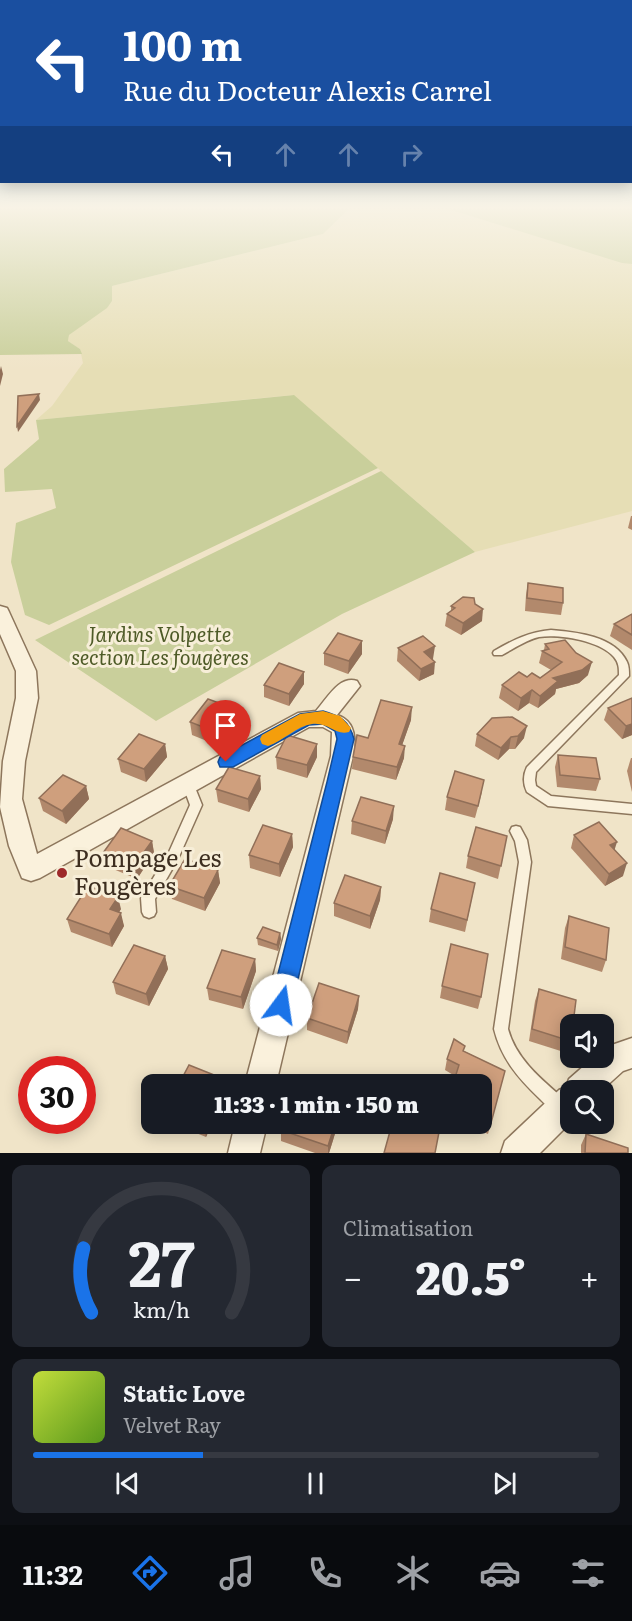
<!DOCTYPE html>
<html lang="fr">
<head>
<meta charset="utf-8">
<style>
	body { margin:0; font-family:Literata,serif; background:#242831; color:#f1f3f6; height:100vh; display:flex; flex-direction:column; font-size:22px; white-space:nowrap }
	* { box-sizing:border-box; margin:0 }
	p { font-size:20px; color:#9ea1a6 }
	.icon { flex:none; width:33px; height:33px; fill:none; stroke:currentColor; stroke-width:2; stroke-linecap:round; stroke-linejoin:round }
	.map { position:relative; height:1153px; overflow:hidden }
	.sheet { display:flex; flex-direction:column; gap:12px; padding:12px; background:#0d0f14; flex:1 }
	.sheet>* { flex:none }
	.banner { position:absolute; left:0px; top:0px; width:633px; height:183px; box-shadow:0 3px 15px #0003; background:#1a4fa0; color:#fff; overflow:hidden }
	.tools { position:absolute; left:560px; top:1014px; display:grid; gap:12px }
	.tools a { display:grid; place-items:center; width:54px; height:54px; border-radius:12px; background:#171b24; box-shadow:0 3px 15px #0003; font-size:30px }
	.speed { position:absolute; left:18px; top:1056px; display:flex; gap:12px; font-size:30px; font-weight:700; text-align:center }
	.speed>* { display:grid; place-content:center; width:78px; height:78px; border-radius:50%; background:#171b24; box-shadow:0 3px 15px #0003; line-height:1 }
	.speed .limit { border:9px solid #d22; background:#fff; color:#111 }
	.pin { position:absolute; display:grid; place-items:center; width:51px; height:51px; color:#fff; margin:-62px -26px; border-radius:50% 50% 50% 0; rotate:-45deg; box-shadow:0 0 6px #0007 }
	.pin .icon { rotate:45deg }
	.me { position:absolute; width:66px; margin:-33px; rotate:14deg; stroke-linejoin:round; filter:drop-shadow(0 0 4px #0008) }
	.turn { display:flex; align-items:center; gap:21px; height:126px; padding:0 24px; font-size:27px }
	.turn .icon { width:78px; height:78px; stroke-width:2.5 }
	.turn b { display:block; font-size:42px; line-height:51px }
	.lanes { display:flex; align-items:center; height:57px; padding:0 24px; background:#0003; justify-content:center; gap:30px; direction:ltr }
	.lanes .off { opacity:.35 }
	.big { font-size:45px; font-weight:800; line-height:1.1 }
	.sheet .widget { flex:1; display:flex; flex-direction:column; justify-content:center; gap:9px; min-width:0; padding:0 21px; border-radius:12px; background:#242831 }
	.sheet .dial { align-items:center; gap:0 }
	.dial svg { height:156px; overflow:visible; fill:none; stroke:#363941; stroke-width:7; stroke-linecap:round; text-anchor:middle }
	.dial text { fill:#f1f3f6; stroke:none }
	.song { display:flex; align-items:center; gap:18px }
	.cover { width:72px; height:72px; border-radius:9px; background:linear-gradient(135deg,hsl(70 70% 55%),hsl(90 70% 35%)) }
	.played { height:6px; border-radius:3px; background:linear-gradient(90deg,#1a73e8 30%,#363941 30%) }
	.keys { display:flex; justify-content:space-around; direction:ltr }
	.heat { display:flex; justify-content:space-between; align-items:center; font-size:33px; direction:ltr }
	.sheet .tiles { flex:1; display:grid; gap:12px; grid-template-columns:1fr 1fr }
	.widget:last-child { grid-column:span 2 }
	.trip { position:absolute; left:141px; top:1074px; width:351px; height:60px; border-radius:12px; background:#171b24; box-shadow:0 3px 15px #0003; font-weight:800; line-height:60px; text-align:center }
	.dock { display:flex; height:96px; justify-content:space-around; align-items:center; background:#090b0e; color:#9ea1a6 }
	.dock .icon { width:42px; height:42px }
	.dock .active { color:#1a73e8 }
	.dock b { font-size:27px; color:#f1f3f6 }
	.map>svg:first-child { display:block }
	.farmland { fill:#e6deb5 }
	.green { fill:#c9cf9b }
	.lines { fill:none; stroke-linecap:round; stroke-linejoin:round }
	.service-casing { stroke:#8d765c; stroke-width:3 }
	.minor-casing { stroke:#8d765c; stroke-width:3 }
	.service { fill:#faf1dc; fill-rule:evenodd }
	.minor { fill:#faf1dc; fill-rule:evenodd }
	.wall { fill:#b2896c }
	.shaded-wall { fill:#916f58 }
	.building { fill:#cf9f7d; stroke:#916f58; stroke-width:1.5 }
	.route { fill:#1a73e8; stroke:#114b97; stroke-width:1.5 }
	.slow { fill:#f59e0b }
	.poi-dot { fill:#9e2a2b; stroke:#f7eed8; stroke-width:2 }
	.labels { text-anchor:middle; stroke-width:6; stroke-linejoin:round; paint-order:stroke }
	.park-label { font-size:20px; font-style:italic; fill:#4d5a26; stroke:#f7eed8 }
	.near-poi-label { font-size:24px; fill:#3d2e20; stroke:#f7eed8; text-anchor:start }
</style>
</head>
<body>
<div class="map">
<svg width="632" height="1153" viewBox="0 0 632 1153">
	<rect width="100%" height="100%" fill="#f0e4c8"/>
	<!-- farmland -->
	<path class="farmland" d="M349,209H448L632,264V511L475,552L293,395L36,420L52,406L83,363L80,349L68,341L69,335L112,301V286L323,234Z"/>
	<!-- green -->
	<g class="green">
		<path d="M0,209H349L323,234L112,286V301L107,308L69,335L68,341L80,349L82,354L0,355Z"/>
		<path d="M448,209H632V264L622,263Z"/>
		<path d="M294,395L378,468L49,625L25,615L11,562L16,523L56,508L52,489L5,492L4,469L39,439L36,420Z"/>
		<path d="M381,471L475,552L342,614L156,721L35,640Z"/>
	</g>
	<g class="lines">
		<defs>
			<g id="service">
				<path d="M551,630C576,632 615,636 627,662C629,666 629,671 629,676L536,772L535,780L536,786L551,796L632,804V814L548,806L527,792C523,784 523,775 527,767L619,675C619,668 619,663 614,657C600,641 561,634 539,637C526,640 513,649 502,655H494L493,653L494,651C513,640 529,632 551,630Z"/>
				<path d="M188,778L192,780L202,805L178,859L155,899L156,912L154,916L149,918L144,916L142,912L141,898L169,852L190,805L182,783L184,780Z"/>
				<path d="M516,826L520,827L527,840L531,862L508,1029C516,1059 541,1079 564,1099L566,1105L564,1111L558,1113C551,1110 545,1104 540,1099C518,1078 501,1058 494,1029L519,862L515,841L510,831L512,827Z"/>
			</g>
			<g id="minor">
				<path d="M0,606L7,608L9,612L36,671L38,698L25,761L22,799L37,854L298,713L316,711C327,699 339,675 357,681L360,686L337,715C356,721 356,740 353,756L276,1084H245L331,756L332,732L323,727H309L40,878L31,881L22,878L9,846L0,807L3,761L16,698V671L0,634Z"/>
				<path d="M632,1038V1068L623,1071L602,1090H570V1123L540,1153H501L505,1141L559,1090L566,1087L569,1079L593,1058H603V1048Z"/>
				<path d="M235,1124H267L260,1153H228Z"/>
			</g>
		</defs>
		<!-- service casing -->
		<use href="#service" class="service-casing"/>
		<!-- minor casing -->
		<use href="#minor" class="minor-casing"/>
		<!-- service -->
		<use href="#service" class="service"/>
		<!-- minor -->
		<use href="#minor" class="minor"/>
	</g>
	<!-- wall -->
	<g class="wall">
		<path d="M631,516H632V530L628,528Z"/>
		<path d="M528,583L563,603L561,615L525,611L526,595Z"/>
		<path d="M475,604L482,621L461,635L445,626L447,614L451,611V606Z"/>
		<path d="M632,614V650L610,636L614,624Z"/>
		<path d="M545,644L588,675L579,683L556,689L555,694L538,708L529,703L518,711L499,698L502,685L527,677L540,678L551,670L539,663L542,651L544,650Z"/>
		<path d="M398,648L433,659L434,674L419,681L397,661Z"/>
		<path d="M324,653L362,654L348,674L324,665Z"/>
		<path d="M304,684L289,706L264,697V685Z"/>
		<path d="M632,698V735L622,739L604,720L608,708Z"/>
		<path d="M492,718L524,738L515,749H509L498,760L475,746L477,734Z"/>
		<path d="M411,720L402,745L404,758L396,780L352,769L353,757L368,738Z"/>
		<path d="M234,721L217,745L192,735L190,722Z"/>
		<path d="M165,744L167,757L146,782L121,772L118,759Z"/>
		<path d="M558,755L600,779L596,791L557,787L555,767Z"/>
		<path d="M276,757H317L307,778L277,769Z"/>
		<path d="M631,758H632V792L627,771Z"/>
		<path d="M260,776L261,789L249,812L218,802L216,789Z"/>
		<path d="M86,786L89,799L66,824L43,811L39,798Z"/>
		<path d="M482,792L475,818L445,810L447,797Z"/>
		<path d="M393,819L385,844L351,834L352,821Z"/>
		<path d="M292,834L293,847L280,877L250,868L249,855Z"/>
		<path d="M574,835L615,850L623,876L605,886L571,848Z"/>
		<path d="M507,836L498,879L466,868L468,856Z"/>
		<path d="M152,841L154,853L137,879L106,866L103,853Z"/>
		<path d="M218,870L220,883L205,911L172,899L169,886Z"/>
		<path d="M475,883L465,932L429,922L431,909Z"/>
		<path d="M381,887L380,900L370,929L334,916V903Z"/>
		<path d="M121,909L119,912L124,926L112,947L71,932L67,919Z"/>
		<path d="M569,916L606,960L602,972L561,959L565,928Z"/>
		<path d="M280,933L281,939L278,951L258,945L257,938Z"/>
		<path d="M165,956L168,969L149,1006L116,994L113,982Z"/>
		<path d="M255,959L256,971L243,1009L209,1000L207,988Z"/>
		<path d="M442,986L481,997L478,1009L440,998Z"/>
		<path d="M539,989L570,1024V1044L567,1053L529,1041L535,1001Z"/>
		<path d="M359,996L358,1009L347,1044L307,1030V1018Z"/>
		<path d="M464,1051L505,1071L488,1134L468,1125V1124H482V1084L455,1076L445,1070L447,1059Z"/>
		<path d="M174,1124H212L206,1137Z"/>
		<path d="M338,1124L329,1153H315L281,1141V1130Z"/>
		<path d="M586,1134L628,1153H581V1145Z"/>
	</g>
	<!-- shaded-wall -->
	<g class="shaded-wall">
		<path d="M1,366L3,374L0,386V370Z"/>
		<path d="M39,394L40,400L18,432L17,426Z"/>
		<path d="M483,609L482,621L461,635L463,623Z"/>
		<path d="M362,641V654L348,674L349,661Z"/>
		<path d="M435,646L433,659L423,664L424,652Z"/>
		<path d="M435,662L434,674L419,681L421,669Z"/>
		<path d="M592,662L588,675L579,683L556,689L555,694L538,708L540,696L553,678Z"/>
		<path d="M304,672V684L289,706V694Z"/>
		<path d="M532,690L529,703L518,711L521,698Z"/>
		<path d="M412,707L411,720L398,757L399,744Z"/>
		<path d="M233,708L234,721L217,745L216,732Z"/>
		<path d="M632,724V735L622,739L626,726Z"/>
		<path d="M527,726L524,738L515,749L518,736Z"/>
		<path d="M511,737L509,749L498,760L501,748Z"/>
		<path d="M165,744L167,757L146,782L144,769Z"/>
		<path d="M317,744V757L307,778V765Z"/>
		<path d="M405,746L404,758L396,780L397,767Z"/>
		<path d="M260,776L261,789L249,812L248,799Z"/>
		<path d="M86,786L89,799L66,824L62,811Z"/>
		<path d="M394,806L393,819L385,844L386,831Z"/>
		<path d="M292,834L293,847L280,877L279,864Z"/>
		<path d="M152,841L154,853L137,879L134,866Z"/>
		<path d="M617,842L613,855L610,845Z"/>
		<path d="M627,863L623,876L605,886L609,874Z"/>
		<path d="M218,870L220,883L205,911L204,898Z"/>
		<path d="M381,887L380,900L370,929V916Z"/>
		<path d="M118,897L121,909L113,922L110,909Z"/>
		<path d="M121,913L124,926L112,947L109,934Z"/>
		<path d="M280,933L281,939L278,951L277,945Z"/>
		<path d="M165,956L168,969L149,1006L146,994Z"/>
		<path d="M255,959L256,971L243,1009L241,997Z"/>
		<path d="M359,996L358,1009L347,1044L348,1032Z"/>
		<path d="M206,1124H212L206,1137L204,1126Z"/>
		<path d="M335,1124H338L329,1153H328V1146Z"/>
	</g>
	<!-- building -->
	<g class="building">
		<path d="M39,394L17,426L18,396Z"/>
		<path d="M528,583L563,588V603L527,598Z"/>
		<path d="M463,597L474,598L475,604L483,609L463,623L447,614L455,608L451,606Z"/>
		<path d="M632,614V635L614,624Z"/>
		<path d="M338,633L362,641L349,661L324,653Z"/>
		<path d="M423,636L435,646L424,652L435,662L421,669L398,648Z"/>
		<path d="M565,640L576,653L592,662L582,670L553,678L558,681L540,696L532,690L521,698L502,685L519,672L527,677L532,673L540,678L562,662L542,651L549,649L545,644Z"/>
		<path d="M279,663L304,672L289,694L264,685Z"/>
		<path d="M632,698V724L626,726L608,708Z"/>
		<path d="M208,699L233,708L216,732L190,722Z"/>
		<path d="M381,700L412,707L399,744L405,746L397,767L353,757L357,735L368,738Z"/>
		<path d="M512,717L527,726L518,736L511,737L501,748L477,734L492,718Z"/>
		<path d="M139,734L165,744L144,769L118,759Z"/>
		<path d="M287,735L317,744L307,765L276,757Z"/>
		<path d="M558,755L596,758L600,779L560,775Z"/>
		<path d="M229,767L260,776L248,799L216,789Z"/>
		<path d="M455,771L484,780L478,806L447,797Z"/>
		<path d="M63,775L86,786L62,811L39,798Z"/>
		<path d="M361,797L394,806L386,831L352,821Z"/>
		<path d="M599,822L617,842L610,845L627,863L609,874L574,835Z"/>
		<path d="M263,825L292,834L279,864L249,855Z"/>
		<path d="M476,827L507,836L501,866L468,856Z"/>
		<path d="M121,828L152,841L134,866L103,853Z"/>
		<path d="M185,859L218,870L204,898L169,886Z"/>
		<path d="M440,873L475,883L467,920L431,909Z"/>
		<path d="M345,875L381,887L370,916L334,903Z"/>
		<path d="M88,886L118,897L110,909L121,913L109,934L67,919Z"/>
		<path d="M569,916L609,928L606,960L565,947Z"/>
		<path d="M263,927L280,933L277,945L257,938Z"/>
		<path d="M451,944L488,954L481,997L442,986Z"/>
		<path d="M134,945L165,956L146,994L113,982Z"/>
		<path d="M222,950L255,959L241,997L207,988Z"/>
		<path d="M319,983L359,996L348,1032L307,1018Z"/>
		<path d="M539,989L576,1000L573,1024H570V1041L532,1029Z"/>
		<path d="M454,1039L465,1046L463,1051L505,1071L491,1123L482,1119V1084H453L459,1065L447,1059Z"/>
		<path d="M189,1065L224,1079L222,1084H179Z"/>
		<path d="M283,1124H335L328,1146L281,1130Z"/>
		<path d="M392,1124H430L440,1127L435,1153H384Z"/>
		<path d="M586,1134L628,1148V1153H585Z"/>
	</g>
	<!-- sky -->
	<linearGradient id="sky" x2="0" y2="1"><stop stop-color="#8fbad6"/><stop offset="0.56" stop-color="#f8f3e6"/><stop offset="1" stop-color="#f8f3e6" stop-opacity="0"/></linearGradient>
	<rect width="632" height="370" fill="url(#sky)"/>
	<!-- route -->
	<path class="route" d="M323,711C340,716 349,720 354,739L292,1005L288,1013L281,1016L273,1013L270,1005L327,782L337,739L335,731L323,724L309,725L233,767H220L218,762L220,757L300,714Z"/>
	<!-- slow -->
	<path class="slow" d="M323,711L340,716L351,728L349,732C335,736 329,722 312,724C297,726 283,741 268,746L262,744L260,739L262,735L300,714Z"/>
	<!-- markers -->
	<circle class="poi-dot" cx="62" cy="873" r="6"/>
	<g class="labels">
		<!-- park labels -->
		<g class="park-label">
			<text x="160" y="642">Jardins Volpette<tspan x="160" dy="23">section Les fougères</tspan></text>
		</g>
		<!-- near-poi labels -->
		<g class="near-poi-label">
			<text x="74" y="867">Pompage Les<tspan x="74" dy="28">Fougères</tspan></text>
		</g>
	</g>
</svg>
<div class="tools">
<a><svg class="icon" aria-label="sound" viewBox="0 0 24 24"><path d="M4 9h4l5-4v14l-5-4H4zM17 9q2 3 0 6"/></svg></a>
<a><svg class="icon" aria-label="search" viewBox="0 0 24 24"><circle cx="10" cy="10" r="6"/><path d="M15 15l6 6"/></svg></a>
</div>
<div class="speed"><div class="limit">30</div></div>
<div class="pin" style="left:226px;top:762px;background:#d93025"><svg class="icon" aria-label="arrive" viewBox="0 0 24 24"><path d="M6 21V4h12l-3 4 3 4H6"/></svg></div>
<svg class="me" style="left:281px;top:1005px" viewBox="-20 -20 40 40"><circle r="19" fill="#fff"/><path d="M0-13L10 11 0 6-10 11z" fill="#1a73e8"/></svg>
<div class="trip">11:33 · 1 min · 150 m</div>
<div class="banner">
<div class="turn"><svg class="icon" aria-label="left" viewBox="0 0 24 24"><path d="M17 20v-9H6M10 6l-5 5 5 5"/></svg><div><b>100 m</b>Rue du Docteur Alexis Carrel</div></div>
<div class="lanes"><svg class="icon" aria-label="left" viewBox="0 0 24 24"><path d="M17 20v-9H6M10 6l-5 5 5 5"/></svg><svg class="icon off" aria-label="ahead" viewBox="0 0 24 24"><path d="M12 20V5M6 11l6-6 6 6"/></svg><svg class="icon off" aria-label="ahead" viewBox="0 0 24 24"><path d="M12 20V5M6 11l6-6 6 6"/></svg><svg class="icon off" aria-label="right" viewBox="0 0 24 24"><path d="M7 20v-9h11M14 6l5 5-5 5"/></svg></div>
</div>
</div>
<section class="sheet">
<div class="tiles">
<div class="widget dial"><svg viewBox="0 0 100 80">
<path d="M14 69A42 42 0 1 1 86 69"/>
<path d="M14 69A42 42 0 0 1 10 36" stroke="#1a73e8"/>
<text x="50" y="56" font-size="32" font-weight="700">27</text>
<text x="50" y="72" font-size="11">km/h</text>
</svg></div>
<div class="widget"><p>Climatisation</p>
<div class="heat"><a>−</a><b class="big">20.5°</b><a>+</a></div>
</div>
<div class="widget">
<div class="song"><i class="cover"></i><div><b>Static Love</b><p>Velvet Ray</p></div></div>
<div class="played"></div>
<div class="keys"><svg class="icon" aria-label="previous" viewBox="0 0 24 24"><path d="M18 5L8 12l10 7zM5 5v14"/></svg><svg class="icon" aria-label="pause" viewBox="0 0 24 24"><path d="M8 5v14M16 5v14"/></svg><svg class="icon" aria-label="next" viewBox="0 0 24 24"><path d="M6 5l10 7-10 7zM19 5v14"/></svg></div>
</div>
</div>
</section>
<nav class="dock">
<b>11:32</b>
<svg class="icon active" aria-label="directions" viewBox="0 0 24 24"><path d="M12 3l9 9-9 9-9-9zM9 14v-3h6M13 9l2 2-2 2"/></svg>
<svg class="icon" aria-label="music" viewBox="0 0 24 24"><path d="M9 18V5l10-2v13"/><circle cx="6" cy="18" r="3"/><circle cx="16" cy="16" r="3"/></svg>
<svg class="icon" aria-label="phone" viewBox="0 0 24 24"><path d="M5 4h4l2 5-3 2q2 4 5 5l2-3 5 2v4C11 20 4 13 5 4z"/></svg>
<svg class="icon" aria-label="climate" viewBox="0 0 24 24"><path d="M12 3v18M4 7l16 10M4 17L20 7"/></svg>
<svg class="icon" aria-label="car" viewBox="0 0 24 24"><path d="M5 17H2v-5l4-1 3-4h7l3 4 3 1v5h-3M9 17h6M6 11h13"/><circle cx="7" cy="17" r="2"/><circle cx="17" cy="17" r="2"/></svg>
<svg class="icon" aria-label="filters" viewBox="0 0 24 24"><path d="M4 7h16M4 17h16"/><circle cx="9" cy="7" r="2"/><circle cx="15" cy="17" r="2"/></svg>
</nav>
</body>
</html>
